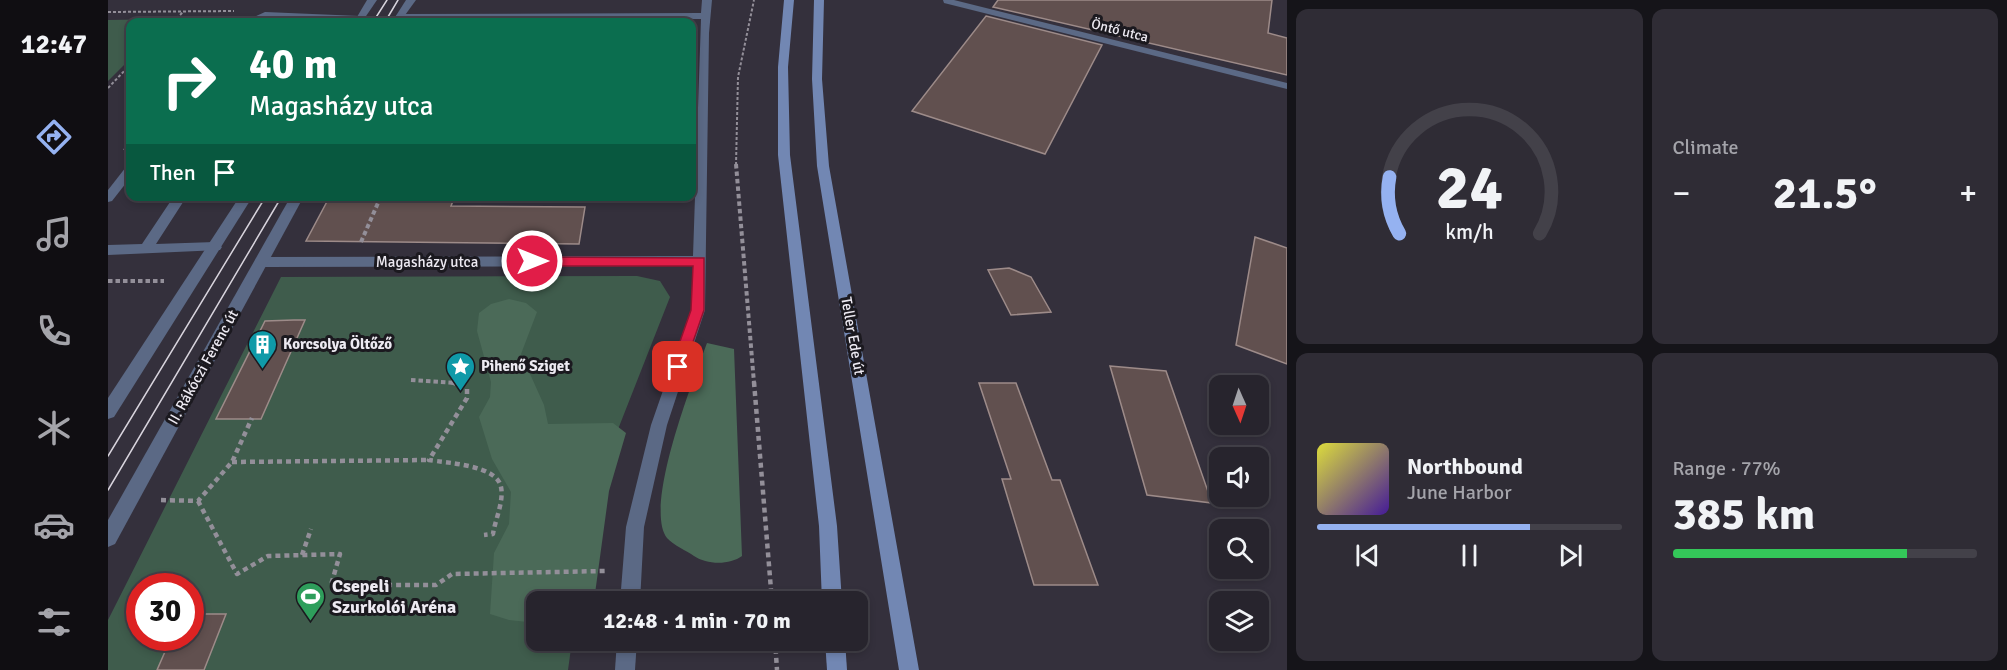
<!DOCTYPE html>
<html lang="en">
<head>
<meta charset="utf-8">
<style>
	body { margin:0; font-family:Signika,sans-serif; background:#2f2c35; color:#f1f3f6; height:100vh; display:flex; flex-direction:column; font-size:22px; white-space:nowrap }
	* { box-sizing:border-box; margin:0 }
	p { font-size:20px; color:#a4a4aa }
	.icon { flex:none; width:33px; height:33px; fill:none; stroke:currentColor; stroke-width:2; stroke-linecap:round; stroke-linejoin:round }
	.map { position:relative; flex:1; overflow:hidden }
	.details { display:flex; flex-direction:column; gap:9px; padding:9px; background:#151419; width:720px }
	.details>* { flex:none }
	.guide { position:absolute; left:18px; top:18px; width:570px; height:183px; border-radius:12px; box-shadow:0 3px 9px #0003,0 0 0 2px #434149; background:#0b6e4f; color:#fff; overflow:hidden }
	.needle { width:39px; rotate:177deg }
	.buttons { position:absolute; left:1101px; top:375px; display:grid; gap:12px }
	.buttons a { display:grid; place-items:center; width:60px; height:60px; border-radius:12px; background:#27242d; box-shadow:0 3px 9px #0003,0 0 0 2px #434149; font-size:30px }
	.speed { position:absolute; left:18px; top:573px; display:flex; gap:12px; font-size:30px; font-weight:700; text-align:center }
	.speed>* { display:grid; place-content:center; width:78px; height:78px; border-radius:50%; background:#27242d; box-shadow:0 3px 9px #0003,0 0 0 2px #434149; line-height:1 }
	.speed .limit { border:9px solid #d22; background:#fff; color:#111 }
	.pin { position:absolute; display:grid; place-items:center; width:51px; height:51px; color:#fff; margin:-26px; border-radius:12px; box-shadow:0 3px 9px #0006 }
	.me { position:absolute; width:66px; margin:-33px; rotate:90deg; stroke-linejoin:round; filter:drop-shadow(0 0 4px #0008) }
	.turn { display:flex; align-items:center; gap:21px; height:126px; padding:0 24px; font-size:27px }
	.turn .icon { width:78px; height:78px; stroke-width:2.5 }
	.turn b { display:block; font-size:42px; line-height:51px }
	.then { display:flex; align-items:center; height:57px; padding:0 24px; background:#0003; gap:12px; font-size:22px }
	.big { font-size:45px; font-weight:700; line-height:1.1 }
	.details .widget { flex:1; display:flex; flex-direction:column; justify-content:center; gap:9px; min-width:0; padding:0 21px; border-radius:12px; background:#2f2c35 }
	.details .dial { align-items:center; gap:0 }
	.dial svg { height:156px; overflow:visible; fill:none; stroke:#434149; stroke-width:7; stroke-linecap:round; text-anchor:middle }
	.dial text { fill:#f1f3f6; stroke:none }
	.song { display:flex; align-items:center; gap:18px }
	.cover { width:72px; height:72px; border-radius:9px; background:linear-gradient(135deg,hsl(60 70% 55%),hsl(260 70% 35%)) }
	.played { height:6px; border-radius:3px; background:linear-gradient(90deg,#95b2f1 70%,#434149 70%) }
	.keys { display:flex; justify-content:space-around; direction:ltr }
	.heat { display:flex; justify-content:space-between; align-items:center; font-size:33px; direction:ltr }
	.charge { height:9px; border-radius:4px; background:linear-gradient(90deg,#34c759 77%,#434149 0) }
	.details .tiles { flex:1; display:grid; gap:9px; grid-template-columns:repeat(2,1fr) }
	.trip { position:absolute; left:418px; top:591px; width:342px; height:60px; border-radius:12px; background:#27242d; box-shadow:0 3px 9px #0003,0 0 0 2px #434149; font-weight:700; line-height:60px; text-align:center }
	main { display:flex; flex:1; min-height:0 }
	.menu { display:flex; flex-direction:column; width:108px; justify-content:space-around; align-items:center; background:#100e12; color:#a4a4aa }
	.menu .icon { width:42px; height:42px }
	.menu .selected { color:#95b2f1 }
	.menu b { font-size:27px; color:#f1f3f6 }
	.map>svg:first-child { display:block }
	.green { fill:#3f5c4c; fill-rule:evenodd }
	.forest { fill:#4b6a58 }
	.building { fill:#61504f; stroke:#9d8b89; stroke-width:1.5 }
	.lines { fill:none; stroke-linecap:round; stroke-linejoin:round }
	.path-far2 { stroke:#938f99; stroke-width:2; stroke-dasharray:3 2; stroke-linecap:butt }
	.path-far1 { stroke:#938f99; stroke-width:4; stroke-dasharray:4.5 3; stroke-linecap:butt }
	.path { stroke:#938f99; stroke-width:4.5; stroke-dasharray:5 4; stroke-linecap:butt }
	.service { fill:#5b6985; fill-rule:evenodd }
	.minor { fill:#5b6985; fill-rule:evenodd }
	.tertiary { fill:#5b6985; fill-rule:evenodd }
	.secondary { fill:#7287b3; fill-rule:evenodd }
	.tram { stroke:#d8d4dd; stroke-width:1.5 }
	.route { fill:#e11d48; stroke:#92132f; stroke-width:1.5 }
	.labels { text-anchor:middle; stroke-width:6; stroke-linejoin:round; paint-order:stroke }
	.far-street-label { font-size:14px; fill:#edeaf2; stroke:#1b191f }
	.street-label { font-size:15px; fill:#edeaf2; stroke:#1b191f }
	.poi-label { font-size:15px; font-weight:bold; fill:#edeaf2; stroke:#1b191f; text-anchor:start }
	.near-poi-label { font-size:18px; font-weight:bold; fill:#edeaf2; stroke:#1b191f; text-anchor:start }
</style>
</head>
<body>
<main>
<nav class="menu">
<b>12:47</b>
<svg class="icon selected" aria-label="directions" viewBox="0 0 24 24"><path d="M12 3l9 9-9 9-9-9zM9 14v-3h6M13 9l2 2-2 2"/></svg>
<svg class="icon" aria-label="music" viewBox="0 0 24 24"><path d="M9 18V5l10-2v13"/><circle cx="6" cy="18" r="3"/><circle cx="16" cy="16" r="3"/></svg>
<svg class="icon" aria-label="phone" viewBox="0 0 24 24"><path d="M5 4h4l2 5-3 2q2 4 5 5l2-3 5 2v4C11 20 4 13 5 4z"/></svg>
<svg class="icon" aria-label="climate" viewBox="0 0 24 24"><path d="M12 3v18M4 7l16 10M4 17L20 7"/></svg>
<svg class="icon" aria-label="car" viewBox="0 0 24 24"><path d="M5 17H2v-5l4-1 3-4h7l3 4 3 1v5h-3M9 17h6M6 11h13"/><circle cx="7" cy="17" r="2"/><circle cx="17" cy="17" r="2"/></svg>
<svg class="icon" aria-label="filters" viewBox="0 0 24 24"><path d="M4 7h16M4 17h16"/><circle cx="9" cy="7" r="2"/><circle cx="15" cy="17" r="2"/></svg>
</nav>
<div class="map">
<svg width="1179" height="670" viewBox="0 0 1179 670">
	<rect width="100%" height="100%" fill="#34303c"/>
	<!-- green -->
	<g class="green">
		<path d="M62,19L59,22H22V59L0,81V20Z"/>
		<path d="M529,276L552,281L562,297L483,498L429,602V640L464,641L460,670H0V620L173,277ZM32,586H82V638H32Z"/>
	</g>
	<!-- forest -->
	<g class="forest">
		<path d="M401,299L418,303L429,312L413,354L436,405L440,424L505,423L518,433L501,491L486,601L429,602V623L401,620L382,614L386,553L401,524L403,492L384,459L371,417L382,397L383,382L369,331L371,313L383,304Z"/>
		<path d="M599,343L626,349L634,556C622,565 599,565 586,556C579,551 565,545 559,538C535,507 586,378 599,343Z"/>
	</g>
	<!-- building -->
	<g class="building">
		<path d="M890,0H1164L1160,33L1179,38V75L885,7Z"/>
		<path d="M878,16L994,45L937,154L804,111Z"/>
		<path d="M222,196H347L343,206L477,207L471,244L198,241Z"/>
		<path d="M1147,237L1179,248V364L1128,345Z"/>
		<path d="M901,268L923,277L943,312L903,315L880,270Z"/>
		<path d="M186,320H197L153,419H108L157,321Z"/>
		<path d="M1002,366L1058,371L1104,503L1039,495Z"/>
		<path d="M871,383H908L944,480H952L990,585H926L894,479H903Z"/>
		<path d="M82,614H118L96,670H49L63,638H82Z"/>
	</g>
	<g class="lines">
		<!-- path-far2 -->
		<g class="path-far2">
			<path d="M0,12L126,11"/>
			<path d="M65,22L75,12"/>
			<path d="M0,88L22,65"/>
			<path d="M16,150L22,142"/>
			<path d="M628,165L630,77L646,0"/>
		</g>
		<!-- path-far1 -->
		<g class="path-far1">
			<path d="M628,164L646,383"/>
			<path d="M253,242L273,196"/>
			<path d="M0,281H56"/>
			<path d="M303,380L349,383"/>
		</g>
		<!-- path -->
		<g class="path">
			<path d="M343,382L359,388V398L321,460C339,463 389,465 393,487C396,502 387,520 385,534L376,535"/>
			<path d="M646,382L664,602"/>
			<path d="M124,462L321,460"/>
			<path d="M53,500L90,501L124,462L144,418"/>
			<path d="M90,501L129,574L160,556L232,554L223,585H328L344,574L497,571"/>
			<path d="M194,555L203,529"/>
			<path d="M667,640L669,670"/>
		</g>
		<!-- service -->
		<g class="service">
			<path d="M157,12L252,16L257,19L252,22L158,18L147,22H135Z"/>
			<path d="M22,166V178L4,201L0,202V190L18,167Z"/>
			<path d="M66,196H79L48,244L107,242L114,247L112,250L0,255V245L34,244Z"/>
		</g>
		<!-- minor -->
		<g class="minor">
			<path d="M594,0H604L601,33L597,310L559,425L536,527L532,602H512L518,527L543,425L583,310L585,266L154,267L147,262L154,257L585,256L593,19L291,20L286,17L291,14L593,13Z"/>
			<path d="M835,0H846L1179,83V89L836,3Z"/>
			<path d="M509,640H529L527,670H507Z"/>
		</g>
		<!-- tertiary -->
		<g class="tertiary">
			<path d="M259,0H269L254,22H246Z"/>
			<path d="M298,0H308L292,22H284Z"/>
			<path d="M132,196H145L6,417L0,419V398Z"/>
			<path d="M183,196H196L7,544L0,547V520Z"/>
		</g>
		<!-- secondary -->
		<g class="secondary">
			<path d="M676,0H686L680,67L682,155L729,526L734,602H714L711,526L670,155V67Z"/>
			<path d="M706,0H716L714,79L721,166L811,670H791L709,166L704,79Z"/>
			<path d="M717,640H737L739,670H719Z"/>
		</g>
		<!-- tram -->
		<g class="tram">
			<path d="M265,22L279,0"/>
			<path d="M277,22L290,0"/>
			<path d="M0,456L158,196"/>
			<path d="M0,490L174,196"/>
		</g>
	</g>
	<!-- route -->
	<path class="route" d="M424,257L596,258V310L575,371L570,373L563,367L583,310L585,266H424L418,261Z"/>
	<!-- icons -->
	<defs>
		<symbol id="building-pin" viewBox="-11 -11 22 30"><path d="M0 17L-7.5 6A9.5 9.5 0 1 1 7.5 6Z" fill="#0f9aa8" stroke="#1b191f"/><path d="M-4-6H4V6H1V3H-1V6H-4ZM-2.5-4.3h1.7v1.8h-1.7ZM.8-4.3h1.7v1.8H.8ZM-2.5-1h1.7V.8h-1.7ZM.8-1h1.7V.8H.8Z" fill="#fff"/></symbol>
		<symbol id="sight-pin" viewBox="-11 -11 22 30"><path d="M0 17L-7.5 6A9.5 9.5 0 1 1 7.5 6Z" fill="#0f9aa8" stroke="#1b191f"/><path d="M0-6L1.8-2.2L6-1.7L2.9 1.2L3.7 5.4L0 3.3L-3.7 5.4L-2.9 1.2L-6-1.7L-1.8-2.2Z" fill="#fff"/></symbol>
		<symbol id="stadium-pin" viewBox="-11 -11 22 30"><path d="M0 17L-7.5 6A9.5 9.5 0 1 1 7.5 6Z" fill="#2e9e5b" stroke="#1b191f"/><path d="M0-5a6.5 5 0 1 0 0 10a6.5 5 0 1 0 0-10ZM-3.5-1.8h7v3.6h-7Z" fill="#fff"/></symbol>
	</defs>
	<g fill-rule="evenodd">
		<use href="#building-pin" x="138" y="328" width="33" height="45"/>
		<use href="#sight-pin" x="336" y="350" width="33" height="45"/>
		<use href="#stadium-pin" x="186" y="580" width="33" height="45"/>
	</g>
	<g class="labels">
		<!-- far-street labels -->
		<g class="far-street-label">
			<text transform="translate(1012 30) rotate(14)" y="5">Öntő utca</text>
		</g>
		<!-- street labels -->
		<g class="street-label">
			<text x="319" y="267">Magasházy utca</text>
			<text transform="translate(745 336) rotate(80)" y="5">Teller Ede út</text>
			<text transform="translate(95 367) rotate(-61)" y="5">II. Rákóczi Ferenc út</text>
		</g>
		<!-- poi labels -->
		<g class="poi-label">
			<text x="175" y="349">Korcsolya Öltőző</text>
			<text x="373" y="371">Pihenő Sziget</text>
		</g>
		<!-- near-poi labels -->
		<g class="near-poi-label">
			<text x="224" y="592">Csepeli<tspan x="224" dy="21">Szurkolói Aréna</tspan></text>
		</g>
	</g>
</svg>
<div class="buttons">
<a><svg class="needle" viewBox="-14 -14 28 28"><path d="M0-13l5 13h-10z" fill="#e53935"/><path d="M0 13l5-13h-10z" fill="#a4a4aa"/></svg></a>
<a><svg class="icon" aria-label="sound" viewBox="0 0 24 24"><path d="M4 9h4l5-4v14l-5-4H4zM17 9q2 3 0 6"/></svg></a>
<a><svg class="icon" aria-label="search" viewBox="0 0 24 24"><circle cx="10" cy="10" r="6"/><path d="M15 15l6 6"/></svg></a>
<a><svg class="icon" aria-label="layers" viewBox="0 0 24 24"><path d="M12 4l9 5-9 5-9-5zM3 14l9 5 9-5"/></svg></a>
</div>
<div class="speed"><div class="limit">30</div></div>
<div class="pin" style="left:570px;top:367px;background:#d93025"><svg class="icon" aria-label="arrive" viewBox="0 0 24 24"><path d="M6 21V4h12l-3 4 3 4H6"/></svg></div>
<svg class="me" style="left:424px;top:261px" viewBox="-20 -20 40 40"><circle r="17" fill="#e11d48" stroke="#fff" stroke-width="3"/><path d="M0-11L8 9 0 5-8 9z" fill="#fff"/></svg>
<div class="trip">12:48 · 1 min · 70 m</div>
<div class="guide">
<div class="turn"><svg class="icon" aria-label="right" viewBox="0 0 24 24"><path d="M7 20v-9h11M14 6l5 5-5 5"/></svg><div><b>40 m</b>Magasházy utca</div></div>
<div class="then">Then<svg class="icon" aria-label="arrive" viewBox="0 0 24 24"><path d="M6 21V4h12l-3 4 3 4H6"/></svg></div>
</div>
</div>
<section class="details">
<div class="tiles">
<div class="widget dial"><svg viewBox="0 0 100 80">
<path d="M14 69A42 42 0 1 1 86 69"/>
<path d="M14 69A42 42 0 0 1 9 40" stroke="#95b2f1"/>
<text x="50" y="56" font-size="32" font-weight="700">24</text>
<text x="50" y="72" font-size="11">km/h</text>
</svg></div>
<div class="widget"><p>Climate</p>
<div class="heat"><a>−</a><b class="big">21.5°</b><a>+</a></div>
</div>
<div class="widget">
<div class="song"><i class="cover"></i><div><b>Northbound</b><p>June Harbor</p></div></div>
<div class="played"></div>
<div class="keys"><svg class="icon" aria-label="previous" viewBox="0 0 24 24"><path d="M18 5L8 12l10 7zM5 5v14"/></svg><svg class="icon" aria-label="pause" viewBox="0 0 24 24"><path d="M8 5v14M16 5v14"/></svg><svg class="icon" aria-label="next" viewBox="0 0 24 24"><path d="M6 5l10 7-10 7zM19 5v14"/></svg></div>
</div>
<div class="widget"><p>Range · 77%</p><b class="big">385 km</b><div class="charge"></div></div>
</div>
</section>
</main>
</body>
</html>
